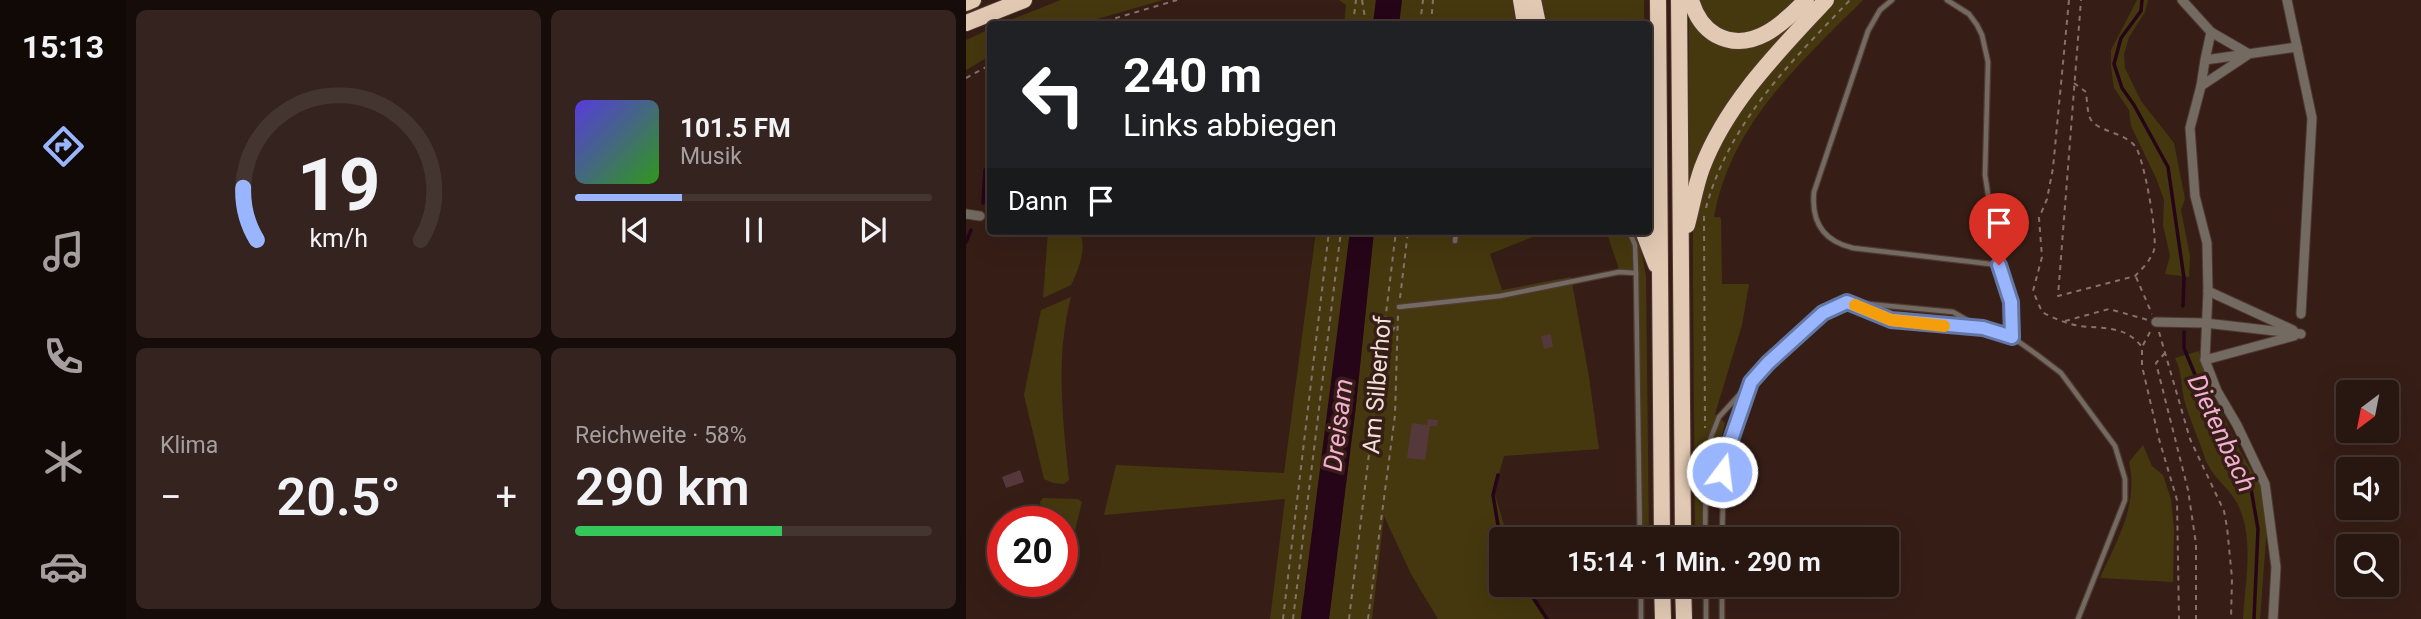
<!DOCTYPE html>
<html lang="de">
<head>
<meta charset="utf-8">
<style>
	body { margin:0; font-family:Roboto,sans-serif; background:#34231e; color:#f1f3f6; height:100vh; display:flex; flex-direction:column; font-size:26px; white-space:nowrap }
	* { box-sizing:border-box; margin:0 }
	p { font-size:23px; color:#a59f9f }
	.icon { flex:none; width:38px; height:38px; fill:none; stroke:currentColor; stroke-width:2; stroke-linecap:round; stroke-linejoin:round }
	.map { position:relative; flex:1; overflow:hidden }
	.sheet { display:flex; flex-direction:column; gap:10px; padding:10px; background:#160c09; width:840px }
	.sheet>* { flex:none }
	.guide { position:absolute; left:21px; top:21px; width:665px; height:214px; border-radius:7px; box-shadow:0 7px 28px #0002,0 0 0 2px #443530; background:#202124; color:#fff; overflow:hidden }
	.needle { width:46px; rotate:212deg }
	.buttons { position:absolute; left:1370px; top:380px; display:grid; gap:14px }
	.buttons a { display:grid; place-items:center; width:63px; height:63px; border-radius:7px; background:#281610; box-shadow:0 7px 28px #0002,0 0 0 2px #443530; font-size:35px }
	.speed { position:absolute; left:21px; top:506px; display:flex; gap:14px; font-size:35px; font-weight:700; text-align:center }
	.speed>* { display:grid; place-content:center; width:91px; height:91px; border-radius:50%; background:#281610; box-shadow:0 7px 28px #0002,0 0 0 2px #443530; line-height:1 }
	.speed .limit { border:10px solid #d22; background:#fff; color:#111 }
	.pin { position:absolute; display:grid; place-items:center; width:60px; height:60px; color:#fff; margin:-72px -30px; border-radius:50% 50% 50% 0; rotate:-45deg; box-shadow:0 0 7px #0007 }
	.pin .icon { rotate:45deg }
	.me { position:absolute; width:77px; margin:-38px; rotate:15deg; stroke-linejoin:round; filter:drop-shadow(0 0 5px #0008) }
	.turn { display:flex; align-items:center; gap:24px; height:147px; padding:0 21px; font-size:32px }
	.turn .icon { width:91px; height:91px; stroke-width:2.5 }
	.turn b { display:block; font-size:49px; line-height:60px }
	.then { display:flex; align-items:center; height:66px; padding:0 21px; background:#0003; gap:14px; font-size:26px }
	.big { font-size:52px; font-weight:600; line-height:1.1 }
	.sheet .card { flex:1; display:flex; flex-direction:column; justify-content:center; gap:10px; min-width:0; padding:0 24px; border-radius:10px; background:#34231e }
	.sheet .dial { align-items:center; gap:0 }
	.dial svg { height:182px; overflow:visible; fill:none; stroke:#443530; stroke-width:7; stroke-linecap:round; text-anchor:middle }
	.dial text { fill:#f1f3f6; stroke:none }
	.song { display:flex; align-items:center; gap:21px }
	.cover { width:84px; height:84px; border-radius:10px; background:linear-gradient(135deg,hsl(250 70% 55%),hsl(110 70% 35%)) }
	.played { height:7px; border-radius:4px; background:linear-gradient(90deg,#99b5fd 30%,#443530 30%) }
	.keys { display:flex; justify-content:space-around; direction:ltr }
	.heat { display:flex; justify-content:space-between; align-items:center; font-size:38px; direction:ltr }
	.charge { height:10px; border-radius:5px; background:linear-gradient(90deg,#34c759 58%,#443530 0) }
	.sheet .tiles { flex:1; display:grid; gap:10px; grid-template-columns:repeat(2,1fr) }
	.trip { position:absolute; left:523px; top:527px; width:410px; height:70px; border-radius:7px; background:#281610; box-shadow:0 7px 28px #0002,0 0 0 2px #443530; font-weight:600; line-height:70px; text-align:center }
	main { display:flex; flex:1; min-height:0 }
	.tabs { display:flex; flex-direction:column; width:126px; justify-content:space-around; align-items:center; background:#100906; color:#a59f9f }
	.tabs .icon { width:49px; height:49px }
	.tabs .selected { color:#99b5fd }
	.tabs b { font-size:32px; color:#f1f3f6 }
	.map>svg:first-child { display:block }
	.green { fill:#45380e }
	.water { fill:#260519 }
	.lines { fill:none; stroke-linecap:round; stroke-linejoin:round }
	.stream { stroke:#260519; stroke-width:3.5 }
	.building { fill:#54383b }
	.lane-casing { stroke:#503931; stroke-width:7 }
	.street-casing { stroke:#503931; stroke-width:11 }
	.highway-casing { stroke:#503931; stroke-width:18 }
	.path { stroke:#87726b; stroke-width:2; stroke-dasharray:5 5; stroke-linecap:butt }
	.lane { stroke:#736a61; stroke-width:4.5 }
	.street { stroke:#736a61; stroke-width:9 }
	.highway { stroke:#e1c9b3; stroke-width:16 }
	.route-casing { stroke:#6376a4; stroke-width:18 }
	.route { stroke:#99b5fd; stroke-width:12 }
	.slow { stroke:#f59e0b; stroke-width:12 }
	.labels { text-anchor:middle; stroke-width:7; stroke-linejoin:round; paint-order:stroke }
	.street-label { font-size:24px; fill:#f1e0da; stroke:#361e16 }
	.water-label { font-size:26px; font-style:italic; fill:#f3aed2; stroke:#361e16 }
</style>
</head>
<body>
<main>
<nav class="tabs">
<b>15:13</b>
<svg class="icon selected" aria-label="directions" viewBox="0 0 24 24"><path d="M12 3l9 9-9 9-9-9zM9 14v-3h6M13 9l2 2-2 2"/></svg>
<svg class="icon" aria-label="music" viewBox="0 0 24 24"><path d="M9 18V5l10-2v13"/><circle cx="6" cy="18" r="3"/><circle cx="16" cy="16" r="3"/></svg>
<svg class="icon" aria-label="phone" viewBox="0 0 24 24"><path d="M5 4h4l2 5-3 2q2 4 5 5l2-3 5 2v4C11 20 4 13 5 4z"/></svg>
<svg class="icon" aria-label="climate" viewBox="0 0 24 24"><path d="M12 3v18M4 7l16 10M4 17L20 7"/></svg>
<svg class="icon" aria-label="car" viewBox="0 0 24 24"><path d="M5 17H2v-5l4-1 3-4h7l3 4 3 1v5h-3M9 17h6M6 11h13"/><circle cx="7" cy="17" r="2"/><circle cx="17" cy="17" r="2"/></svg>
</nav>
<section class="sheet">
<div class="tiles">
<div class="card dial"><svg viewBox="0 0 100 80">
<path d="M14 69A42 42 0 1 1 86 69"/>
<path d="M14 69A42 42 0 0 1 8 46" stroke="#99b5fd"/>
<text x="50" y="56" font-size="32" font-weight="700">19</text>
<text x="50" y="72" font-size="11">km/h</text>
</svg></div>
<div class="card">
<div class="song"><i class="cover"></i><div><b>101.5 FM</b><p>Musik</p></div></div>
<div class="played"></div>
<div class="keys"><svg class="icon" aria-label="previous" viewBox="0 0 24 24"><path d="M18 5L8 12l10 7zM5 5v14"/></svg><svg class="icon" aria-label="pause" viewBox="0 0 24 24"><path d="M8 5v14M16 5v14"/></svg><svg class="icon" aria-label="next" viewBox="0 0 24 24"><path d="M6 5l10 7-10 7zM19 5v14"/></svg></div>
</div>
<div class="card"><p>Klima</p>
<div class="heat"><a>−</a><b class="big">20.5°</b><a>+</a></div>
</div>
<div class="card"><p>Reichweite · 58%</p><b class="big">290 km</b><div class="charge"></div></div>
</div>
</section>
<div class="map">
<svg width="1455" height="619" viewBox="0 0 1455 619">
	<rect width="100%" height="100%" fill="#361e16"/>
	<!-- green -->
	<g class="green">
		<path d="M95,0H197L114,24H34Z"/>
		<path d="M373,0H410L407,24H378L380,5Z"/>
		<path d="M436,0H550L555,24H433Z"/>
		<path d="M573,0H678V24H577Z"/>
		<path d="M728,0H834L825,9L784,36L751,31Z"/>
		<path d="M846,0H851C810,43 770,86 742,139C734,153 729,169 723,184V17L729,25L776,45Z"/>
		<path d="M869,0H897C833,64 765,124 748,217H754L755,220L756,284H783L776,325L749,414L759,423L750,463L739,539H729L727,276V223L730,206L754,139L808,65Z"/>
		<path d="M1171,0H1182L1179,12L1163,37L1158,54L1159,68L1175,101L1208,143L1219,199L1215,210L1224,256L1223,277L1199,274L1204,256L1197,225L1198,200L1190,178L1165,126L1163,110L1148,88L1145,67V50Z"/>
		<path d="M24,29V56L0,70V40Z"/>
		<path d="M82,231H112C123,244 112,271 105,285L77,298Z"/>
		<path d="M350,231H384L364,402L335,619H304L319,499L138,515L150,465L318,473Z"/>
		<path d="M408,231H582L524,254L536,290L605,277L623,377L633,449L538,456L528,491L542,539H536V584L557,585L582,619H472L445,574L418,516L406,619H363L390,405Z"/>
		<path d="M640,231H672L680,276L683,539H670L668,270L653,269Z"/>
		<path d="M105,297C89,357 97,420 103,480L98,484L87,483L78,479L58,395L75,310Z"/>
		<path d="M1233,351L1239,377L1274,451L1296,488L1301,527L1294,619H1277C1279,582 1289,537 1271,503C1262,486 1244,476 1238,455C1232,437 1223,418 1218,399C1215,384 1216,372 1209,358Z"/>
		<path d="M1177,445L1186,466L1197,475L1205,499L1208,529L1207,582L1134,578C1151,540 1173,504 1163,462Z"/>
		<path d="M77,498L112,499L116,502L98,575L96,574V522L78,521L74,502Z"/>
	</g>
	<!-- water -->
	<g class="water">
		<path d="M410,0H436L433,24H407Z"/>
		<path d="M384,231H408L390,405L363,619H335Z"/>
	</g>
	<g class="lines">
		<!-- stream -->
		<g class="stream">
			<path d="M1176,0L1175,11L1155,38L1148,64L1156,88L1168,105L1202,167L1218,278L1217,306"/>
			<path d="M17,203L19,170L24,167"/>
			<path d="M0,242L5,230"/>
			<path d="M1218,332V348L1262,455L1284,483L1292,529L1288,619"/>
			<path d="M532,475L527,495L536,549"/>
			<path d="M558,584L581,619"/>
		</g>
	</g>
	<!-- building -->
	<g class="building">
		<path d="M585,334L587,347L578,349L575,336Z"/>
		<path d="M462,419L472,420L471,426H464L459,460L441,458L446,423L461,425Z"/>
		<path d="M54,470L58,482L40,488L36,477Z"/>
	</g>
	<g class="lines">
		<defs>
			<g id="lane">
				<path d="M926,0L914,10L902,31L848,192C845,222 857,241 887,248L1033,265"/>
				<path d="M981,0L1003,14L1011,25L1016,35L1022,62L1019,175L1033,265L1045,302L1046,337"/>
				<path d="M663,231L669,245L670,273L674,539"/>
				<path d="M489,241L490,231"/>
				<path d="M885,303L925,320L1012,328"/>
				<path d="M433,307L534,296L653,272L670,273"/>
				<path d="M739,539L740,450L753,417L802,363L857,313L881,302L987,312L1017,329L1046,337L1070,354L1095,373L1149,446L1159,479V500L1112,619"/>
				<path d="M756,539L758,460L783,387"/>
				<path d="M675,584V619"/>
				<path d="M740,584V619"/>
				<path d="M756,584V619"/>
			</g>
			<g id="street">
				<path d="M1216,0L1245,32"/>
				<path d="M1321,0L1346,118L1335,314"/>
				<path d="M1239,60L1235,86L1283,54L1245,32L1239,60L1331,47"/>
				<path d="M1235,86L1224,128L1229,196L1241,243L1242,291L1239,360L1251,391L1271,425L1299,484L1310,567L1307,619"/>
				<path d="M0,214L14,216"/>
				<path d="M1242,291L1327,330"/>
				<path d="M1190,322L1239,323L1335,334"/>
				<path d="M1239,360L1328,336"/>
			</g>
			<g id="highway">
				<path d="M555,0L559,24"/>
				<path d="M567,0L572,24"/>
				<path d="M692,0L696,539"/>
				<path d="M713,0L717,539"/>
				<path d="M725,0C729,14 736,27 750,35C785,54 817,24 840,0"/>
				<path d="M0,3L7,0"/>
				<path d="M0,23L58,0"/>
				<path d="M721,225C726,207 729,187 736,168C761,102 813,51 860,0"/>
				<path d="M677,231L690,265"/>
				<path d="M696,584L697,619"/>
				<path d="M717,584L718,619"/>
			</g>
		</defs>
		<!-- lane casing -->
		<use href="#lane" class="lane-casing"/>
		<!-- street casing -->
		<use href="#street" class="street-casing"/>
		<!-- highway casing -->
		<use href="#highway" class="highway-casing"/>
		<!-- path -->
		<g class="path">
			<path d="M396,0L400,24"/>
			<path d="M1103,0L1087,168L1081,199L1073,218L1076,257L1067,291L1076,312C1087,318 1101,324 1114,326C1138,329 1159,325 1176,347"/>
			<path d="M130,24L211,0"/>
			<path d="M387,24L390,0"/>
			<path d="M454,24L457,0"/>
			<path d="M465,24L467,0"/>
			<path d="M0,78L24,65"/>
			<path d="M1108,83L1120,92C1121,100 1121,110 1124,118C1129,131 1158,132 1169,146C1178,157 1192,237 1188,250C1185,260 1176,269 1169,276L1092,296L1115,0"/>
			<path d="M740,208C763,122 825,62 884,0"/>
			<path d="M738,216L739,428"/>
			<path d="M1170,277L1186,314"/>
			<path d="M434,298L442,231"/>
			<path d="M1099,321L1143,309L1182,320"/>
			<path d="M1184,332L1176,347V366L1193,439L1211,500L1213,619"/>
			<path d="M1193,332L1224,439L1258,511L1261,527L1266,578L1265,619"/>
			<path d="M417,349L431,323"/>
			<path d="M1199,353L1190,363L1222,490L1230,544V619"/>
			<path d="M317,619L363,231"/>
			<path d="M327,619L375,231"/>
			<path d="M383,619L430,231"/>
			<path d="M402,619L429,415L432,314"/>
		</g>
		<!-- lane -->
		<use href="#lane" class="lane"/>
		<!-- street -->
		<use href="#street" class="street"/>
		<!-- highway -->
		<use href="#highway" class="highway"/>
	</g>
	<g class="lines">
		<defs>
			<path id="route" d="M756,472L758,460L785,382L802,363L857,313L881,302L925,320L1017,328L1046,337L1045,302L1033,265"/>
		</defs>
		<!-- route casing -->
		<use href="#route" class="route-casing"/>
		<!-- route -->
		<use href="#route" class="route"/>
		<!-- slow -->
		<path class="slow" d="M889,305L925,320L978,326"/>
	</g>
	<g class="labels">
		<!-- street labels -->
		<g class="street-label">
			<text transform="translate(411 385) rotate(-85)" y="8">Am Silberhof</text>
		</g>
		<!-- water labels -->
		<g class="water-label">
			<text transform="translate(372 425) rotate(-83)" y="9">Dreisam</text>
			<text transform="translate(1256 433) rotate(65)" y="9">Dietenbach</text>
		</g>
	</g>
</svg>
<div class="buttons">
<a><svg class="needle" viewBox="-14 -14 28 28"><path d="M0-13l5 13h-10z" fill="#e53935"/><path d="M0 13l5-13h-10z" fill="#a59f9f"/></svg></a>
<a><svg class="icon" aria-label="sound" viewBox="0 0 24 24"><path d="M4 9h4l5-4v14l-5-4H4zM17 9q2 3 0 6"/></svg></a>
<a><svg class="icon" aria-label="search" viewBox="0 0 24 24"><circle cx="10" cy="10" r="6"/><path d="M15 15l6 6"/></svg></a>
</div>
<div class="speed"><div class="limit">20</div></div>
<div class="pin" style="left:1033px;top:265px;background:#d93025"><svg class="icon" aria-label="arrive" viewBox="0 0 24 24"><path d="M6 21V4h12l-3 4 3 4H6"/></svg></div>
<svg class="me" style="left:756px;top:472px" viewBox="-20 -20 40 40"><circle r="17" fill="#99b5fd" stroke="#fff" stroke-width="3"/><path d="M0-11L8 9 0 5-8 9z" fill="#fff"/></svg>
<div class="trip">15:14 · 1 Min. · 290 m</div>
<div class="guide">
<div class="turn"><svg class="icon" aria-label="left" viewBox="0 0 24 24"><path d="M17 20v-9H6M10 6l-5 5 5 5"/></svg><div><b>240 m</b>Links abbiegen</div></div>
<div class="then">Dann<svg class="icon" aria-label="arrive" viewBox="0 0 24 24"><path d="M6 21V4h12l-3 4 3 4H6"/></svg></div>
</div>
</div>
</main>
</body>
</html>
